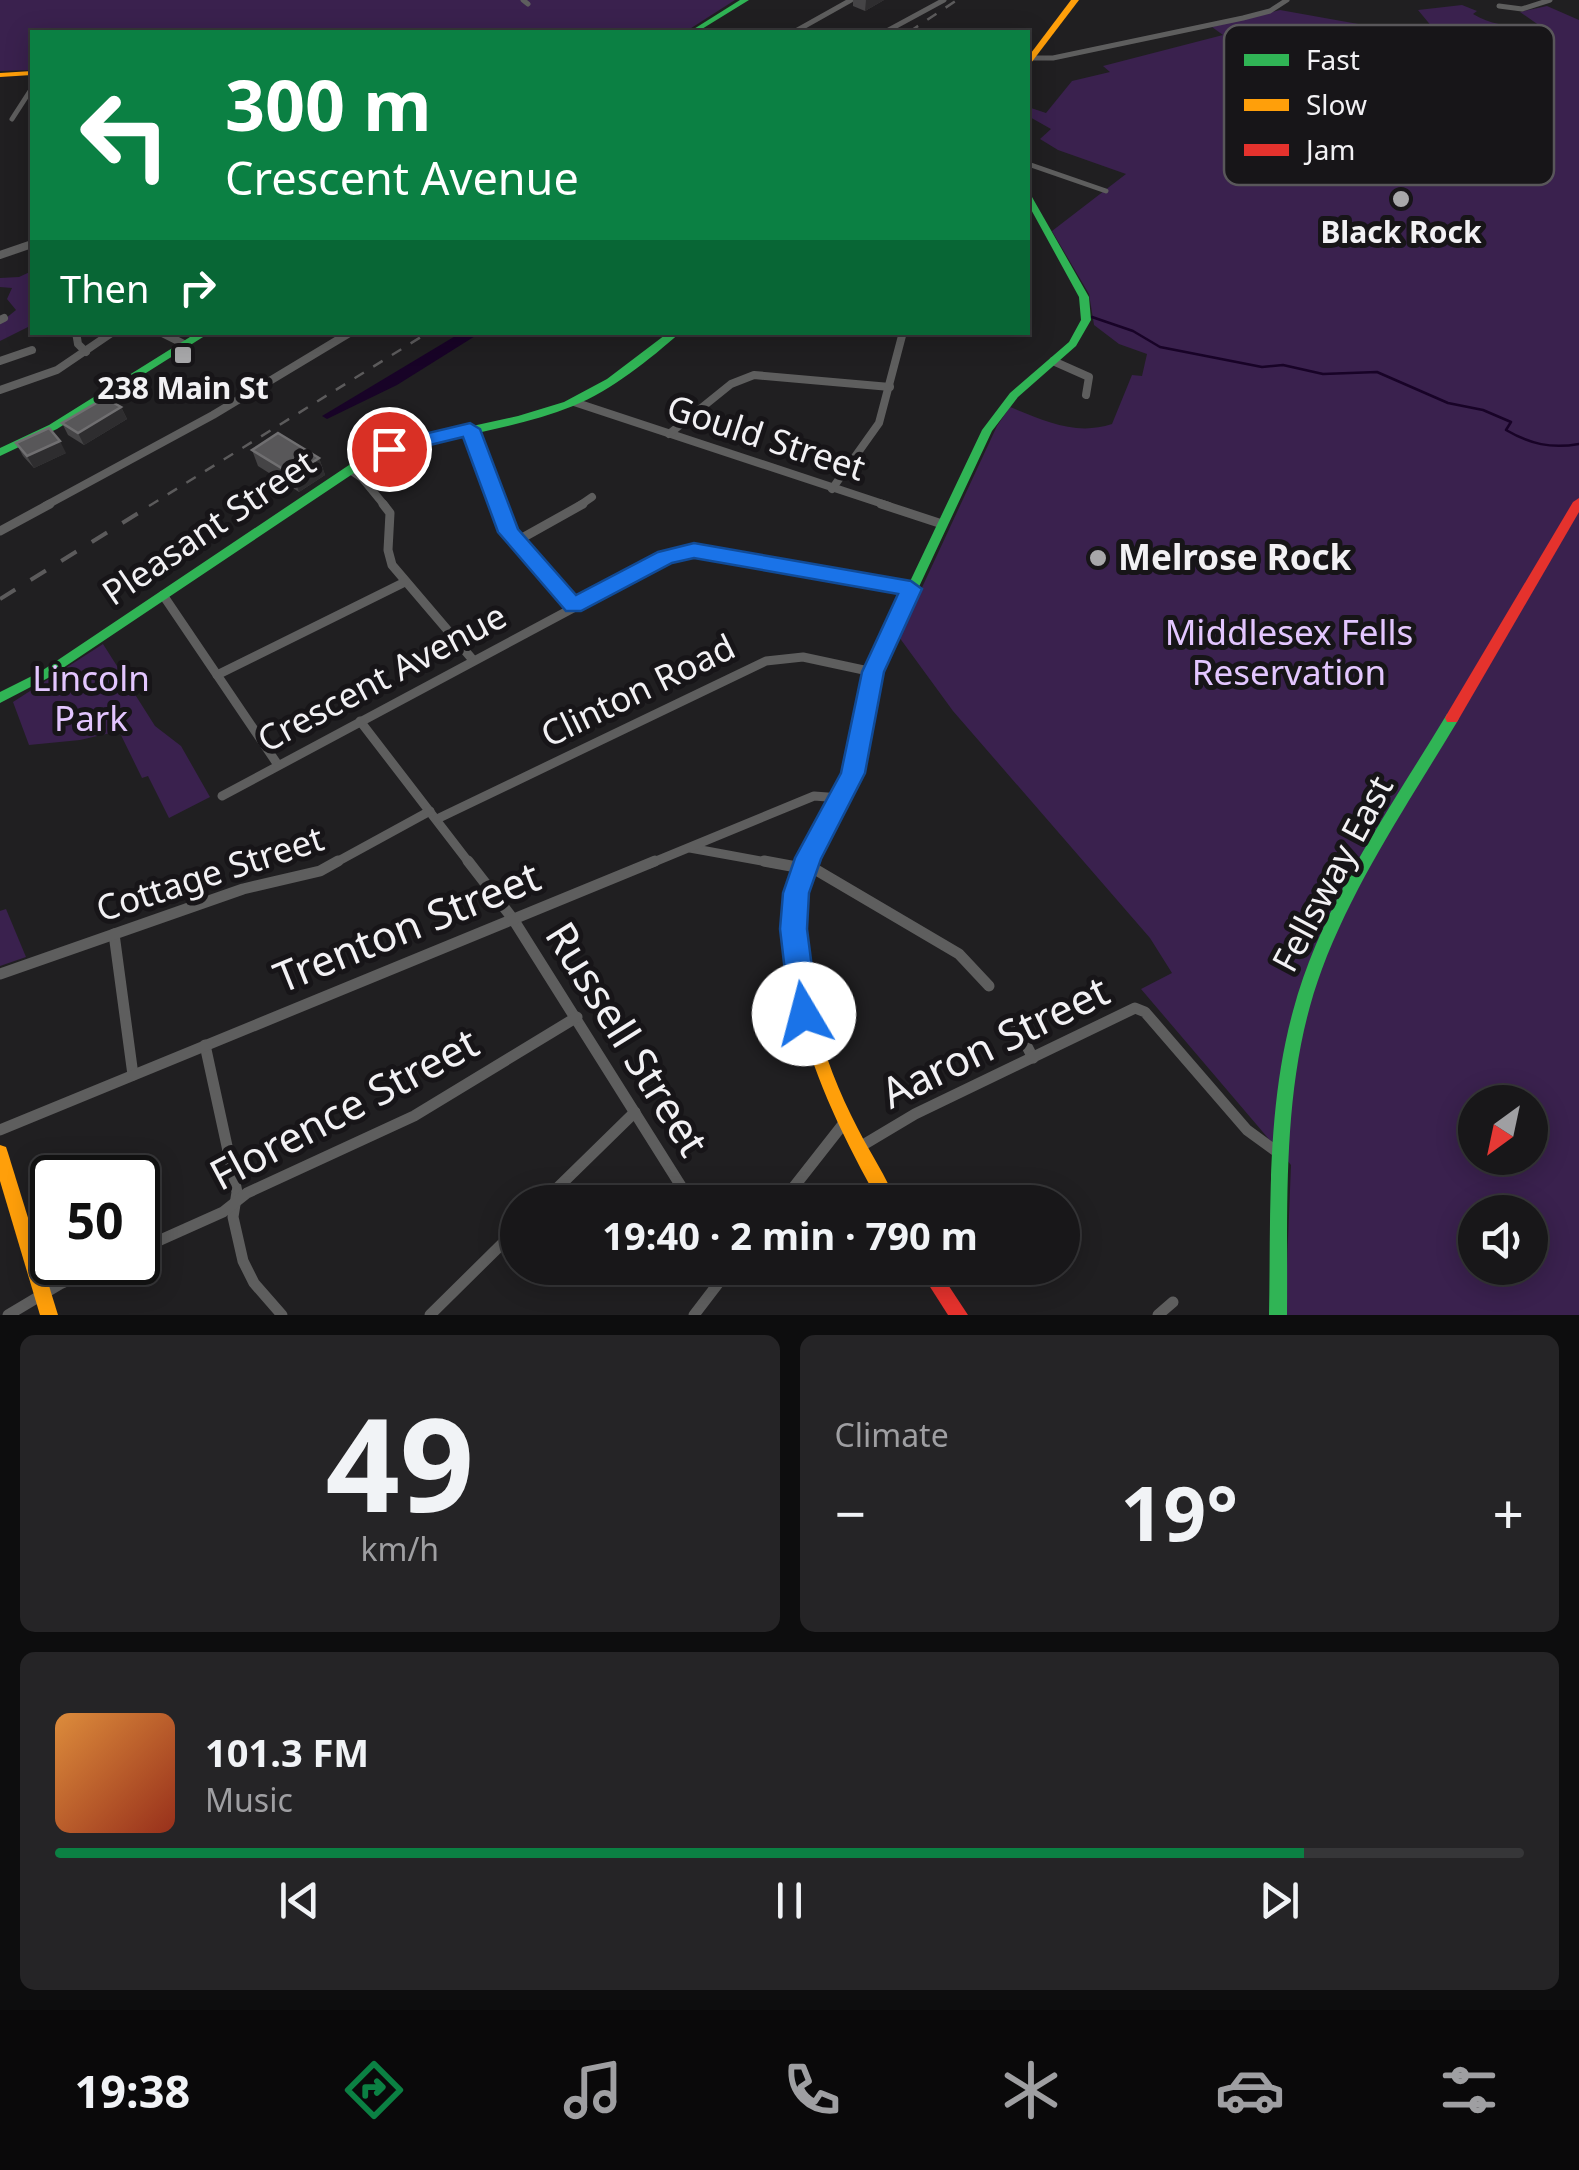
<!DOCTYPE html>
<html lang="en">
<head>
<meta charset="utf-8">
<style>
	body { margin:0; font-family:"Noto Sans",sans-serif; background:#252426; color:#f1f3f6; height:100vh; display:flex; flex-direction:column; font-size:38px; white-space:nowrap }
	* { box-sizing:border-box; margin:0 }
	p { font-size:32px; color:#9f9fa2 }
	.icon { flex:none; width:55px; height:55px; fill:none; stroke:currentColor; stroke-width:2; stroke-linecap:round; stroke-linejoin:round }
	.map { position:relative; height:1315px; overflow:hidden }
	.details { display:flex; flex-direction:column; gap:20px; padding:20px; background:#0d0d0e; flex:1 }
	.details>* { flex:none }
	.banner { position:absolute; left:30px; top:30px; width:1000px; height:305px; border-radius:0px; box-shadow:0 5px 25px #0003,0 0 0 2px #363638; background:#0b8043; color:#fff; overflow:hidden }
	.needle { width:65px; rotate:213deg }
	.fabs { position:absolute; left:1458px; top:1085px; display:grid; gap:20px }
	.fabs a { display:grid; place-items:center; width:90px; height:90px; border-radius:50%; background:#181719; box-shadow:0 5px 25px #0003,0 0 0 2px #363638; font-size:50px }
	.speed { position:absolute; left:30px; top:1155px; display:flex; gap:20px; font-size:50px; font-weight:700; text-align:center }
	.speed>* { display:grid; place-content:center; width:130px; height:130px; border-radius:50%; background:#181719; box-shadow:0 5px 25px #0003,0 0 0 2px #363638; line-height:1 }
	.speed .limit { border:5px solid #111; border-radius:15px; background:#fff; color:#111 }
	.pin { position:absolute; display:grid; place-items:center; width:85px; height:85px; color:#fff; margin:-42px; border:5px solid #fff; border-radius:50%; box-shadow:0 2px 10px #0007 }
	.me { position:absolute; width:110px; margin:-55px; rotate:352deg; stroke-linejoin:round; filter:drop-shadow(0 0 8px #0008) }
	.turn { display:flex; align-items:center; gap:35px; height:210px; padding:0 30px; font-size:45px }
	.turn .icon { width:130px; height:130px; stroke-width:2.5 }
	.turn b { display:block; font-size:70px; line-height:85px }
	.then { display:flex; align-items:center; height:95px; padding:0 30px; background:#0003; gap:20px; font-size:38px }
	.big { font-size:75px; font-weight:700; line-height:1.1 }
	.details .card { flex:1; display:flex; flex-direction:column; justify-content:center; gap:15px; min-width:0; padding:0 35px; border-radius:15px; background:#252426 }
	.details .dial { align-items:center; gap:0 }
	.dial b { font-size:130px; line-height:1 }
	.song { display:flex; align-items:center; gap:30px }
	.cover { width:120px; height:120px; border-radius:15px; background:linear-gradient(135deg,hsl(30 70% 55%),hsl(10 70% 35%)) }
	.played { height:10px; border-radius:5px; background:linear-gradient(90deg,#0b8043 85%,#363638 85%) }
	.keys { display:flex; justify-content:space-around; direction:ltr }
	.heat { display:flex; justify-content:space-between; align-items:center; font-size:55px; direction:ltr }
	.details .tiles { flex:1; display:grid; gap:20px; grid-template-columns:1fr 1fr }
	.card:last-child { grid-column:span 2 }
	.trip { position:absolute; left:500px; top:1185px; width:580px; height:100px; border-radius:50px; background:#181719; box-shadow:0 5px 25px #0003,0 0 0 2px #363638; font-weight:700; line-height:100px; text-align:center }
	.dock { display:flex; height:160px; justify-content:space-around; align-items:center; background:#0a090a; color:#9f9fa2 }
	.dock .icon { width:70px; height:70px }
	.dock .selected { color:#0b8043 }
	.dock b { font-size:45px; color:#f1f3f6 }
	.map>svg:first-child { display:block }
	.green { fill:#3a214e; fill-rule:evenodd }
	.water { fill:#180327 }
	.lines { fill:none; stroke-linecap:round; stroke-linejoin:round }
	.stream { stroke:#180327; stroke-width:2.5 }
	.street-far3 { stroke:#5e5e5e; stroke-width:5 }
	.street-far2 { stroke:#5e5e5e; stroke-width:8 }
	.street-far1 { stroke:#5e5e5e; stroke-width:9 }
	.street { stroke:#5e5e5e; stroke-width:11 }
	.fast { fill:#30b455; fill-rule:evenodd }
	.slow { fill:#ff9f0a; fill-rule:evenodd }
	.jam { fill:#e5322d; fill-rule:evenodd }
	.rail-far1 { stroke:#5c5b5c; stroke-width:2.5; stroke-dasharray:11 11; stroke-linecap:butt }
	.rail { stroke:#5c5b5c; stroke-width:4; stroke-dasharray:18 18; stroke-linecap:butt }
	.wall { fill:#454446 }
	.shaded-wall { fill:#2e2d2f }
	.building { fill:#585759; stroke:#706f71; stroke-width:2.5 }
	.route { fill:#1a73e8; stroke:#114b97; stroke-width:2.5 }
	.poi-dot { fill:#a8a8aa; stroke:#171518; stroke-width:4 }
	.labels { text-anchor:middle; stroke-width:10; stroke-linejoin:round; paint-order:stroke }
	.far-poi-label { font-size:30px; font-weight:bold; fill:#f2f1f4; stroke:#171518 }
	.street-label { font-size:35px; fill:#f2f1f4; stroke:#171518 }
	.poi-label { font-size:35px; font-weight:bold; fill:#f2f1f4; stroke:#171518; text-anchor:start }
	.park-label { font-size:35px; fill:#e3c6ff; stroke:#171518 }
	.near-street-label { font-size:42px; fill:#f2f1f4; stroke:#171518 }
	.key { fill:#171518; stroke:#59575a; stroke-width:2.5 }
	.key-label { font-size:28px; fill:#f2f1f4 }
</style>
</head>
<body>
<div class="map">
<svg width="1579" height="1315" viewBox="0 0 1579 1315">
	<rect width="100%" height="100%" fill="#201f21"/>
	<!-- green -->
	<g class="green">
		<path d="M0,0H735L685,32H32V70L0,71Z"/>
		<path d="M1462,5L1477,11L1473,14C1495,27 1517,27 1543,28L1520,12L1547,6L1579,20V1315H1285L1291,1165L1141,989L1172,973L1150,938L953,711L899,637L997,426L1010,407C1045,421 1076,436 1112,424L1132,375L1142,376L1147,354L1119,344L1094,325L1089,294L1052,231L1126,174L1058,150L1040,139L1051,129L1028,116V107L1046,113L1072,81L1110,72L1103,66L1223,35L1212,27L1280,10L1442,39L1418,10ZM1475,1102H1530V1158H1475ZM1475,1212H1530V1268H1475Z"/>
		<path d="M32,271V325L0,341V323L16,310L7,299L12,288L0,287V278L19,277Z"/>
		<path d="M103,644L155,726L181,746L210,797L169,818L148,776L142,778L119,731L80,740L29,745L13,702Z"/>
		<path d="M6,909L26,957L0,966V911Z"/>
	</g>
	<!-- water -->
	<path class="water" d="M462,332L480,333L397,385L327,419L322,416Z"/>
	<g class="lines">
		<!-- stream -->
		<path class="stream" d="M1092,317L1133,331L1160,347L1262,367L1283,365L1323,374L1377,372L1448,403L1483,410L1511,422L1506,430C1530,444 1551,449 1579,444"/>
		<!-- street-far3 -->
		<g class="street-far3">
			<path d="M523,0L528,4"/>
			<path d="M1499,6L1522,9L1550,0"/>
			<path d="M794,32L851,0"/>
			<path d="M885,32L944,0"/>
			<path d="M1030,58H1053L1243,18L1270,11L1287,0"/>
			<path d="M12,119L32,88"/>
			<path d="M32,149V155"/>
			<path d="M1028,164L1106,191"/>
		</g>
		<!-- street-far2 -->
		<g class="street-far2">
			<path d="M0,255L32,244"/>
			<path d="M0,320L4,318"/>
			<path d="M76,332L78,344L86,352"/>
			<path d="M160,332L186,345"/>
			<path d="M0,361L32,350"/>
			<path d="M1053,361L1089,377L1086,395"/>
			<path d="M0,390L57,370L113,332"/>
			<path d="M574,402L889,506"/>
			<path d="M470,429L499,506"/>
			<path d="M669,434L731,384L754,375L890,387"/>
			<path d="M350,470L362,478L385,506"/>
			<path d="M832,489L879,423L903,332"/>
			<path d="M45,506L213,415L351,332"/>
			<path d="M579,506L592,497"/>
		</g>
		<!-- street-far1 -->
		<g class="street-far1">
			<path d="M383,504L390,513L388,550L392,565L473,660"/>
			<path d="M498,504L509,532L574,606"/>
			<path d="M881,504L942,524"/>
			<path d="M0,531L50,504"/>
			<path d="M515,542L583,504"/>
			<path d="M163,595L278,765"/>
			<path d="M217,675L405,582"/>
			<path d="M360,721L470,864"/>
			<path d="M222,796L676,553L712,551L911,589"/>
			<path d="M437,819L766,661L803,657L873,672"/>
			<path d="M690,848L778,864"/>
			<path d="M333,864L430,811"/>
			<path d="M649,864L814,796L841,798"/>
		</g>
		<!-- street -->
		<g class="street">
			<path d="M468,861L513,919L691,1202"/>
			<path d="M764,861L818,871L959,954L989,986"/>
			<path d="M114,934L133,1075"/>
			<path d="M0,974L243,889L320,871L338,861"/>
			<path d="M1015,1023L1033,1058"/>
			<path d="M205,1045L237,1192L233,1217L243,1261L254,1283L282,1315"/>
			<path d="M0,1130L655,861"/>
			<path d="M858,1148L915,1114L1135,1008L1145,1012L1247,1130L1280,1154"/>
			<path d="M543,1202L635,1112"/>
			<path d="M782,1202L844,1123"/>
			<path d="M138,1250L223,1212L247,1193L414,1116L577,1017"/>
			<path d="M8,1315L60,1284L109,1262"/>
			<path d="M430,1315L518,1228"/>
			<path d="M694,1315L730,1268"/>
			<path d="M1158,1315L1173,1302"/>
		</g>
		<!-- fast -->
		<g class="fast">
			<path d="M740,0H749L697,32H689Z"/>
			<path d="M1028,194L1032,197L1089,297L1091,320L1076,346L1018,397L992,431L888,653L886,656H878L876,653L982,430L1010,393L1069,342L1081,320L1079,297L1028,204Z"/>
			<path d="M198,332H211L57,429L0,456V448L49,425Z"/>
			<path d="M669,332H681C649,360 612,390 573,406C508,432 437,436 372,461L48,678L0,703V692L40,672L364,455L413,439L518,416L564,402L607,379Z"/>
			<path d="M1452,713L1457,714L1459,718L1457,722C1409,802 1355,881 1322,969C1281,1079 1288,1200 1287,1315H1269C1271,1214 1266,1110 1293,1011C1322,903 1390,809 1447,714Z"/>
		</g>
		<!-- slow -->
		<g class="slow">
			<path d="M1071,0H1079L1031,63H1028V57Z"/>
			<path d="M32,71V75L0,77V73Z"/>
			<path d="M882,648L888,653C874,691 875,733 860,771C845,809 819,841 807,880C800,903 802,925 804,948C809,1013 828,1071 858,1129C870,1153 887,1177 896,1202H879C836,1124 796,1044 790,953C788,930 785,907 791,885C803,842 832,808 848,768C863,730 860,687 878,650Z"/>
			<path d="M0,1145L6,1147L8,1153L58,1315H40L0,1181Z"/>
		</g>
		<!-- jam -->
		<g class="jam">
			<path d="M1579,498V512L1457,722H1447L1445,718L1447,714L1573,502Z"/>
			<path d="M918,1268H937L968,1315H948Z"/>
		</g>
		<!-- rail-far1 -->
		<g class="rail-far1">
			<path d="M909,32L957,0"/>
			<path d="M149,506L429,332"/>
		</g>
		<!-- rail -->
		<path class="rail" d="M0,599L153,504"/>
	</g>
	<!-- wall -->
	<g class="wall">
		<path d="M853,0H884L865,11L853,6Z"/>
		<path d="M121,407L127,419L84,445L68,435L62,423Z"/>
		<path d="M16,443L66,453L34,468L23,456Z"/>
		<path d="M252,450L319,458L325,475L299,492L258,466Z"/>
	</g>
	<!-- shaded-wall -->
	<g class="shaded-wall">
		<path d="M866,0H884L865,11Z"/>
		<path d="M121,407L127,419L84,445L78,433Z"/>
		<path d="M60,441L66,453L34,468L27,456Z"/>
		<path d="M319,458L325,475L299,492L293,475Z"/>
	</g>
	<!-- building -->
	<g class="building">
		<path d="M105,398L121,407L78,433L62,423Z"/>
		<path d="M49,428L60,441L27,456L16,443Z"/>
		<path d="M278,433L319,458L293,475L252,450Z"/>
	</g>
	<!-- route -->
	<path class="route" d="M470,423L480,429L518,529L576,595L658,552L694,543L911,581L922,589L884,672L865,773L821,859L809,893L807,929L818,1014L814,1024L804,1027L794,1024L790,1014L780,929L783,893L795,858L841,773L862,672L898,594L694,558L672,563L581,611H566L498,532L463,437L389,455L379,449L382,444Z"/>
	<!-- markers -->
	<g class="poi-dot">
		<circle cx="1401" cy="199" r="10"/>
		<rect x="173" y="345" width="20" height="20" rx="5"/>
		<circle cx="1098" cy="558" r="10"/>
	</g>
	<g class="labels">
		<!-- far-poi labels -->
		<g class="far-poi-label">
			<text x="1401" y="243">Black Rock</text>
			<text x="183" y="399">238 Main St</text>
		</g>
		<!-- street labels -->
		<g class="street-label">
			<text transform="translate(766 438) rotate(18)" y="12">Gould Street</text>
			<text transform="translate(209 528) rotate(-34)" y="12">Pleasant Street</text>
			<text transform="translate(382 678) rotate(-28)" y="12">Crescent Avenue</text>
			<text transform="translate(638 691) rotate(-26)" y="12">Clinton Road</text>
			<text transform="translate(210 874) rotate(-18)" y="12">Cottage Street</text>
			<text transform="translate(1333 874) rotate(-62)" y="12">Fellsway East</text>
		</g>
		<!-- poi labels -->
		<g class="poi-label">
			<text x="1118" y="570">Melrose Rock</text>
		</g>
		<!-- park labels -->
		<g class="park-label">
			<text x="1289" y="645">Middlesex Fells<tspan x="1289" dy="40">Reservation</tspan></text>
			<text x="91" y="691">Lincoln<tspan x="91" dy="40">Park</tspan></text>
		</g>
		<!-- near-street labels -->
		<g class="near-street-label">
			<text transform="translate(407 927) rotate(-22)" y="15">Trenton Street</text>
			<text transform="translate(627 1039) rotate(58)" y="15">Russell Street</text>
			<text transform="translate(995 1042) rotate(-26)" y="15">Aaron Street</text>
			<text transform="translate(344 1109) rotate(-28)" y="15">Florence Street</text>
		</g>
	</g>
	<!-- legend -->
	<rect x="1224" y="25" width="330" height="160" rx="15" class="key"/>
	<rect x="1244" y="54" width="45" height="12" fill="#30b455"/>
	<rect x="1244" y="99" width="45" height="12" fill="#ff9f0a"/>
	<rect x="1244" y="144" width="45" height="12" fill="#e5322d"/>
	<g class="key-label">
		<text x="1306" y="70">Fast</text>
		<text x="1306" y="115">Slow</text>
		<text x="1306" y="160">Jam</text>
	</g>
</svg>
<div class="fabs">
<a><svg class="needle" viewBox="-14 -14 28 28"><path d="M0-13l5 13h-10z" fill="#e53935"/><path d="M0 13l5-13h-10z" fill="#9f9fa2"/></svg></a>
<a><svg class="icon" aria-label="sound" viewBox="0 0 24 24"><path d="M4 9h4l5-4v14l-5-4H4zM17 9q2 3 0 6"/></svg></a>
</div>
<div class="speed"><div class="limit">50</div></div>
<div class="pin" style="left:389px;top:449px;background:#d93025"><svg class="icon" aria-label="arrive" viewBox="0 0 24 24"><path d="M6 21V4h12l-3 4 3 4H6"/></svg></div>
<svg class="me" style="left:804px;top:1014px" viewBox="-20 -20 40 40"><circle r="19" fill="#fff"/><path d="M0-13L10 11 0 6-10 11z" fill="#1a73e8"/></svg>
<div class="trip">19:40 · 2 min · 790 m</div>
<div class="banner">
<div class="turn"><svg class="icon" aria-label="left" viewBox="0 0 24 24"><path d="M17 20v-9H6M10 6l-5 5 5 5"/></svg><div><b>300 m</b>Crescent Avenue</div></div>
<div class="then">Then<svg class="icon" aria-label="right" viewBox="0 0 24 24"><path d="M7 20v-9h11M14 6l5 5-5 5"/></svg></div>
</div>
</div>
<section class="details">
<div class="tiles">
<div class="card dial"><b>49</b><p>km/h</p></div>
<div class="card"><p>Climate</p>
<div class="heat"><a>−</a><b class="big">19°</b><a>+</a></div>
</div>
<div class="card">
<div class="song"><i class="cover"></i><div><b>101.3 FM</b><p>Music</p></div></div>
<div class="played"></div>
<div class="keys"><svg class="icon" aria-label="previous" viewBox="0 0 24 24"><path d="M18 5L8 12l10 7zM5 5v14"/></svg><svg class="icon" aria-label="pause" viewBox="0 0 24 24"><path d="M8 5v14M16 5v14"/></svg><svg class="icon" aria-label="next" viewBox="0 0 24 24"><path d="M6 5l10 7-10 7zM19 5v14"/></svg></div>
</div>
</div>
</section>
<nav class="dock">
<b>19:38</b>
<svg class="icon selected" aria-label="directions" viewBox="0 0 24 24"><path d="M12 3l9 9-9 9-9-9zM9 14v-3h6M13 9l2 2-2 2"/></svg>
<svg class="icon" aria-label="music" viewBox="0 0 24 24"><path d="M9 18V5l10-2v13"/><circle cx="6" cy="18" r="3"/><circle cx="16" cy="16" r="3"/></svg>
<svg class="icon" aria-label="phone" viewBox="0 0 24 24"><path d="M5 4h4l2 5-3 2q2 4 5 5l2-3 5 2v4C11 20 4 13 5 4z"/></svg>
<svg class="icon" aria-label="climate" viewBox="0 0 24 24"><path d="M12 3v18M4 7l16 10M4 17L20 7"/></svg>
<svg class="icon" aria-label="car" viewBox="0 0 24 24"><path d="M5 17H2v-5l4-1 3-4h7l3 4 3 1v5h-3M9 17h6M6 11h13"/><circle cx="7" cy="17" r="2"/><circle cx="17" cy="17" r="2"/></svg>
<svg class="icon" aria-label="filters" viewBox="0 0 24 24"><path d="M4 7h16M4 17h16"/><circle cx="9" cy="7" r="2"/><circle cx="15" cy="17" r="2"/></svg>
</nav>
</body>
</html>
